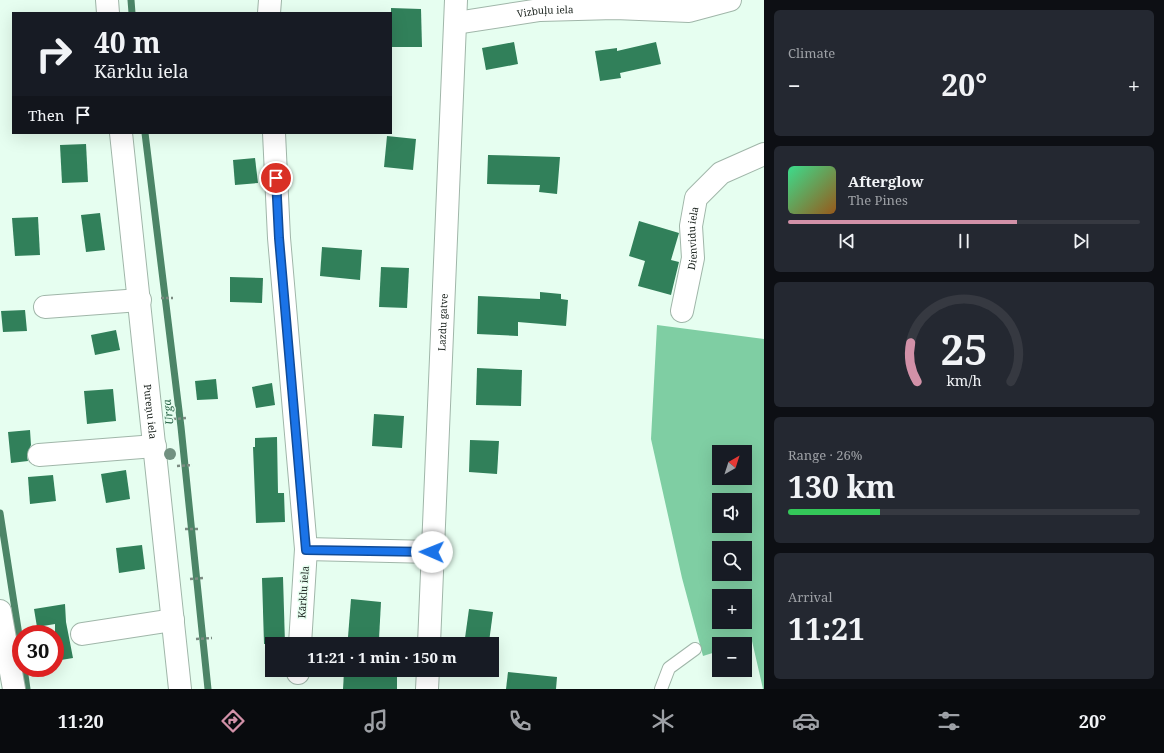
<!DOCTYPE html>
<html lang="en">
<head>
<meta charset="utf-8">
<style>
	body { margin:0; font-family:"Noto Serif",serif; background:#242831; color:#f1f3f6; height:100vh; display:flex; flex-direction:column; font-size:15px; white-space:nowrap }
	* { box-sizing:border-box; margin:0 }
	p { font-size:13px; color:#9ea1a6 }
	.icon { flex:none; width:22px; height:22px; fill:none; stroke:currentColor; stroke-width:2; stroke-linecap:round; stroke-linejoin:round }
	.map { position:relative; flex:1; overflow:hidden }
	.side { display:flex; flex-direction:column; gap:10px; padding:10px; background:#0d0f14; width:400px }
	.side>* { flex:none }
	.top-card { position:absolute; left:12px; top:12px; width:380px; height:122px; border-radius:0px; box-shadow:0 4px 16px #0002; background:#171b24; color:#f1f3f6; overflow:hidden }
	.needle { width:26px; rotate:39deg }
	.fabs { position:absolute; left:712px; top:445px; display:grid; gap:8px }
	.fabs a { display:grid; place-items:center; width:40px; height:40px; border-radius:0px; background:#171b24; box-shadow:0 4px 16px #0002; font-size:20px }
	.speed { position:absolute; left:12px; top:625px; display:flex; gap:8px; font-size:20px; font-weight:700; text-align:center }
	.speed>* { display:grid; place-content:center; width:52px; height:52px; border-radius:50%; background:#171b24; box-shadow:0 4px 16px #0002; line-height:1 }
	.speed .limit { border:6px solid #d22; background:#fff; color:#111 }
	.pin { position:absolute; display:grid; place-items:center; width:34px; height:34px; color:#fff; margin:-17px; border:2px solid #fff; border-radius:50%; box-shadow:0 1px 4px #0007 }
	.me { position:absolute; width:44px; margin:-22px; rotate:271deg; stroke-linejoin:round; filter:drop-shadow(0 0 3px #0008) }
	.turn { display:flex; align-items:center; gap:14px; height:84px; padding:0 16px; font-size:18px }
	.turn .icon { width:52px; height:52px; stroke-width:2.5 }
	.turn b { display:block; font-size:28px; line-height:34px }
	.then { display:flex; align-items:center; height:38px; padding:0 16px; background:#0003; gap:8px; font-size:15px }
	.big { font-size:30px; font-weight:700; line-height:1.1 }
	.side .card { flex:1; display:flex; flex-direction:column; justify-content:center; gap:6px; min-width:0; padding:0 14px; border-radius:6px; background:#242831 }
	.side .dial { align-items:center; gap:0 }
	.dial svg { height:104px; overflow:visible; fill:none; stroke:#363941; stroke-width:7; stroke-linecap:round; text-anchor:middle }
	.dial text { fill:#f1f3f6; stroke:none }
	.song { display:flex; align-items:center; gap:12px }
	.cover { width:48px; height:48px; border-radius:6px; background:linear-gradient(135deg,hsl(150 70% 55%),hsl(30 70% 35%)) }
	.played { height:4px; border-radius:2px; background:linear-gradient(90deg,#d291a8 65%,#363941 65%) }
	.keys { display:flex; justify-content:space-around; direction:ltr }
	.heat { display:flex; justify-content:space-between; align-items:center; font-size:22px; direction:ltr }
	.charge { height:6px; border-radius:3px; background:linear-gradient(90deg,#34c759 26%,#363941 0) }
	.trip { position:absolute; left:265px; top:637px; width:234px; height:40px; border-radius:0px; background:#171b24; box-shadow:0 4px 16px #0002; font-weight:700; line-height:40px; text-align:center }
	.dock { display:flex; height:64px; justify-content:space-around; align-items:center; background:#090b0e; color:#9ea1a6 }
	.dock .icon { width:28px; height:28px }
	.dock .on { color:#d291a8 }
	.dock b { font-size:18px; color:#f1f3f6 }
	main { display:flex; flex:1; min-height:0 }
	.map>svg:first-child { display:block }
	.forest { fill:#7fcea3; fill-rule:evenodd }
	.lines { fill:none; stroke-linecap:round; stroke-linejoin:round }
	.stream { stroke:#4c8567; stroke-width:7 }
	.building { fill:#31805a }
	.service-casing { stroke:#a0b6a9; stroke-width:14 }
	.minor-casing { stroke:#a0b6a9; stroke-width:24 }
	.path { stroke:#7c8c82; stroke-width:2.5; stroke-dasharray:3 2; stroke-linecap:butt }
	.service { stroke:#fff; stroke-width:12 }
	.minor { stroke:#fff; stroke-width:22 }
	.tree { fill:#729181 }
	.route-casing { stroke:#114b97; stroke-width:10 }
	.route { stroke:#1a73e8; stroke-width:7 }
	.labels { text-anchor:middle; stroke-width:3; stroke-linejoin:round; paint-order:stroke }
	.street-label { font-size:10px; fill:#202823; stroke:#e6fef0 }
	.water-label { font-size:11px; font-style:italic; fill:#276145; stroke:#e6fef0 }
</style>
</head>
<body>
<main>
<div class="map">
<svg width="764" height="689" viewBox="0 0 764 689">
	<rect width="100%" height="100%" fill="#e6fef0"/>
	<!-- forest -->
	<path class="forest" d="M657,325L764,339V689H763L752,641L741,644H719V651L703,656L682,578L651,439ZM719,452H745V478H719ZM719,500H745V526H719ZM719,548H745V574H719ZM719,596H745V622H719Z"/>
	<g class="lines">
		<!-- stream -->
		<g class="stream">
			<path d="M131,0L132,13"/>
			<path d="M145,133L181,427L208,689"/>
			<path d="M0,513L21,648"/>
			<path d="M24,668L27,689"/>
		</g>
	</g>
	<!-- building -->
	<g class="building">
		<path d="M391,8L421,9L422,47H391Z"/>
		<path d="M514,42L518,64L486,70L482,48Z"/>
		<path d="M656,42L661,64L620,73L621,78L600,81L595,51L617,48V51Z"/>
		<path d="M387,136L416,139L413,170L384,167Z"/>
		<path d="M86,144L88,182L62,183L60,145Z"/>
		<path d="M488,155L560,157L557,194L539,192L540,185L487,184Z"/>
		<path d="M255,158L258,183L235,185L233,160Z"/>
		<path d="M100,213L105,250L86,252L81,215Z"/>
		<path d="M38,217L40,255L15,256L12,218Z"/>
		<path d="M639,221L679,233L671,260L679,262L671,295L638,286L645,261L629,256Z"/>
		<path d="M322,247L362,250L360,280L320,276Z"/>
		<path d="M381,267L409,268L407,308L379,307Z"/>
		<path d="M230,277L263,278L262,303L230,302Z"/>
		<path d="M540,292L561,294V299L568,300L566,326L518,322V336L477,334L478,296L540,299Z"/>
		<path d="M25,310L27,331L3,332L1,311Z"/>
		<path d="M116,330L120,350L95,355L91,335Z"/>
		<path d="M477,368L522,370L521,406L476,405Z"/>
		<path d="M216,379L218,399L197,400L195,381Z"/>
		<path d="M272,383L275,405L256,408L252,387Z"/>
		<path d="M113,389L116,421L87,424L84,391Z"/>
		<path d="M374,414L404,416L402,448L372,446Z"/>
		<path d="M30,430L31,445L27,456L28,461L11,463L8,432Z"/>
		<path d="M277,437L278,493H284L285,522L256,523L253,447H255V438Z"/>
		<path d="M470,440L499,441L497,474L469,472Z"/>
		<path d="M126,470L130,499L106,503L101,474Z"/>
		<path d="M53,475L56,501L30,504L28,477Z"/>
		<path d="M142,545L145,569L119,573L116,548Z"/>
		<path d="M283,577L285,644H264L262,578Z"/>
		<path d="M351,599L381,602L379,639L348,637Z"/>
		<path d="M65,604L66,622L73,658L55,661V624L37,627L34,609Z"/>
		<path d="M469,609L493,612L489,642L465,638Z"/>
		<path d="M344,672L397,675V689H343Z"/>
		<path d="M508,672L557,677L556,689H506Z"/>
	</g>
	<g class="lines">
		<defs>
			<path id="service" d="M661,689L669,668L695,649"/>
			<g id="minor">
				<path d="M107,0L108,13"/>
				<path d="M269,13L270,0"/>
				<path id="s1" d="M456,23L540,10L615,8L689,11L730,0"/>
				<path id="s2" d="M121,133L180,689"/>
				<path d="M274,133L279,238L306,549L300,644"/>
				<path d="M45,307L140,300"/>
				<path id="s3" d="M682,311L693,258L691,226L696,198L721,173L764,154"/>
				<path d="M39,455L155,446"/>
				<path d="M306,549L432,552"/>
				<path d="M0,611L14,689"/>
				<path d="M82,634L173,620"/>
				<path id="s4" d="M429,644L456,0"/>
				<path d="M298,673V670"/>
				<path d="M427,689L428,670"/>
			</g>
		</defs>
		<!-- service casing -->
		<use href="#service" class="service-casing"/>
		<!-- minor casing -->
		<use href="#minor" class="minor-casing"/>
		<!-- path -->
		<g class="path">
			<path d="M161,298H173"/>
			<path d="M173,419L187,418"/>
			<path d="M177,466L192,465"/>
			<path d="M185,529H198"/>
			<path d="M190,579L204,578"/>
			<path d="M196,639L212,638"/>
		</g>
		<!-- service -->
		<use href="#service" class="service"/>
		<!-- minor -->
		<use href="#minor" class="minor"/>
	</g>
	<!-- trees -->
	<circle class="tree" cx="170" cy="454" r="6"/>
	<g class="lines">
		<defs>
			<path id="route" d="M276,178L279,238L306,550L432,552"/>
		</defs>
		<!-- route casing -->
		<use href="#route" class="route-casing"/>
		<!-- route -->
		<use href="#route" class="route"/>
	</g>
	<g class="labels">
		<!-- street labels -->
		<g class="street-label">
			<text dy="4" stroke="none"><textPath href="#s1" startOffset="90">Vizbuļu iela</textPath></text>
			<text dy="4" stroke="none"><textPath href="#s3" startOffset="74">Dienvidu iela</textPath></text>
			<text dy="4" stroke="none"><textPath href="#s4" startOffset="322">Lazdu gatve</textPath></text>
			<text dy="4" stroke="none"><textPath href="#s2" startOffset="280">Pureņu iela</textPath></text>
			<text transform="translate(303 592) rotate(-86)" y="4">Kārklu iela</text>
		</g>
		<!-- water labels -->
		<g class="water-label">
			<text transform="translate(168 412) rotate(-97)" y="4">Urga</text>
		</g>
	</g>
</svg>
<div class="fabs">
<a><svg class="needle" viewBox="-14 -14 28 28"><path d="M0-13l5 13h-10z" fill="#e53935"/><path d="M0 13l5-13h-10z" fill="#9ea1a6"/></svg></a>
<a><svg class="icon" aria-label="sound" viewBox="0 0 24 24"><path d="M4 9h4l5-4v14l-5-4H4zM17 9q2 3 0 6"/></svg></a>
<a><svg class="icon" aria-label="search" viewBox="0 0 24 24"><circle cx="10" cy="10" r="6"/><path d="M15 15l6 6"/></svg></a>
<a>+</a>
<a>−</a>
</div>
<div class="speed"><div class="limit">30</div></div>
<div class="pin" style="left:276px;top:178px;background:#d93025"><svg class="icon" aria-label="arrive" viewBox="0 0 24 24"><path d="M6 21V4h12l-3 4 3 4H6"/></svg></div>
<svg class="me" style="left:432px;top:552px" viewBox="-20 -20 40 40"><circle r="19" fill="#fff"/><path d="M0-13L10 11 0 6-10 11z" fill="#1a73e8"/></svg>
<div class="trip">11:21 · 1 min · 150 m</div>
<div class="top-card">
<div class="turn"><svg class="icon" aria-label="right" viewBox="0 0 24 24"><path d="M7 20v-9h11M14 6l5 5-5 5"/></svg><div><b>40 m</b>Kārklu iela</div></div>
<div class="then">Then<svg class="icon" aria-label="arrive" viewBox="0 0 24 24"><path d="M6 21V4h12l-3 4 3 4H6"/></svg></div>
</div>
</div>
<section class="side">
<div class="card"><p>Climate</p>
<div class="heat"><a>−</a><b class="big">20°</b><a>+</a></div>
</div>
<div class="card">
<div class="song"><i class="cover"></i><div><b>Afterglow</b><p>The Pines</p></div></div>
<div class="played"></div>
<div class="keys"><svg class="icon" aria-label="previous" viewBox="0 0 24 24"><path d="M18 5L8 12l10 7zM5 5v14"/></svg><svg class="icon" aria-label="pause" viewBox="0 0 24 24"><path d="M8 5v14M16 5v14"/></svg><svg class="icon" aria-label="next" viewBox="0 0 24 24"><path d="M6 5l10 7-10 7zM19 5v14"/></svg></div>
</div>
<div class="card dial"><svg viewBox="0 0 100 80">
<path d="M14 69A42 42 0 1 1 86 69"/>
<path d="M14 69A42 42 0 0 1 9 39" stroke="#d291a8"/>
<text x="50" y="56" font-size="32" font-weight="700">25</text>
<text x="50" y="72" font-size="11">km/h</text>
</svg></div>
<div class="card"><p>Range · 26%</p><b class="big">130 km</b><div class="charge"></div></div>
<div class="card"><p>Arrival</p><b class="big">11:21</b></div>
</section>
</main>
<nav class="dock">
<b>11:20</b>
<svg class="icon on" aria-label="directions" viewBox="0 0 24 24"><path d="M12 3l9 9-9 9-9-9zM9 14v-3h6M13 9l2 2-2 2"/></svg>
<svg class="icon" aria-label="music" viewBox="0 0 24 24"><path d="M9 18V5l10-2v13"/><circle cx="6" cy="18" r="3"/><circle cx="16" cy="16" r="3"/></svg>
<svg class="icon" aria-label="phone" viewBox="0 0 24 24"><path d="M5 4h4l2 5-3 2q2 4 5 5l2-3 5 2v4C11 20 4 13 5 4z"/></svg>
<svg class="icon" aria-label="climate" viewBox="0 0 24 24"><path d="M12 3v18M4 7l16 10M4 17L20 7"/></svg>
<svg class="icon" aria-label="car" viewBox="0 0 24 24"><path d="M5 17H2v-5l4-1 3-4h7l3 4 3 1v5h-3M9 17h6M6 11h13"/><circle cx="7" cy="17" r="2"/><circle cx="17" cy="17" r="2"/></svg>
<svg class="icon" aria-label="filters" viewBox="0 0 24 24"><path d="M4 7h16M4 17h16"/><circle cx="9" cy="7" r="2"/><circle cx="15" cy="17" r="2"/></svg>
<b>20°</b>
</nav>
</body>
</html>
